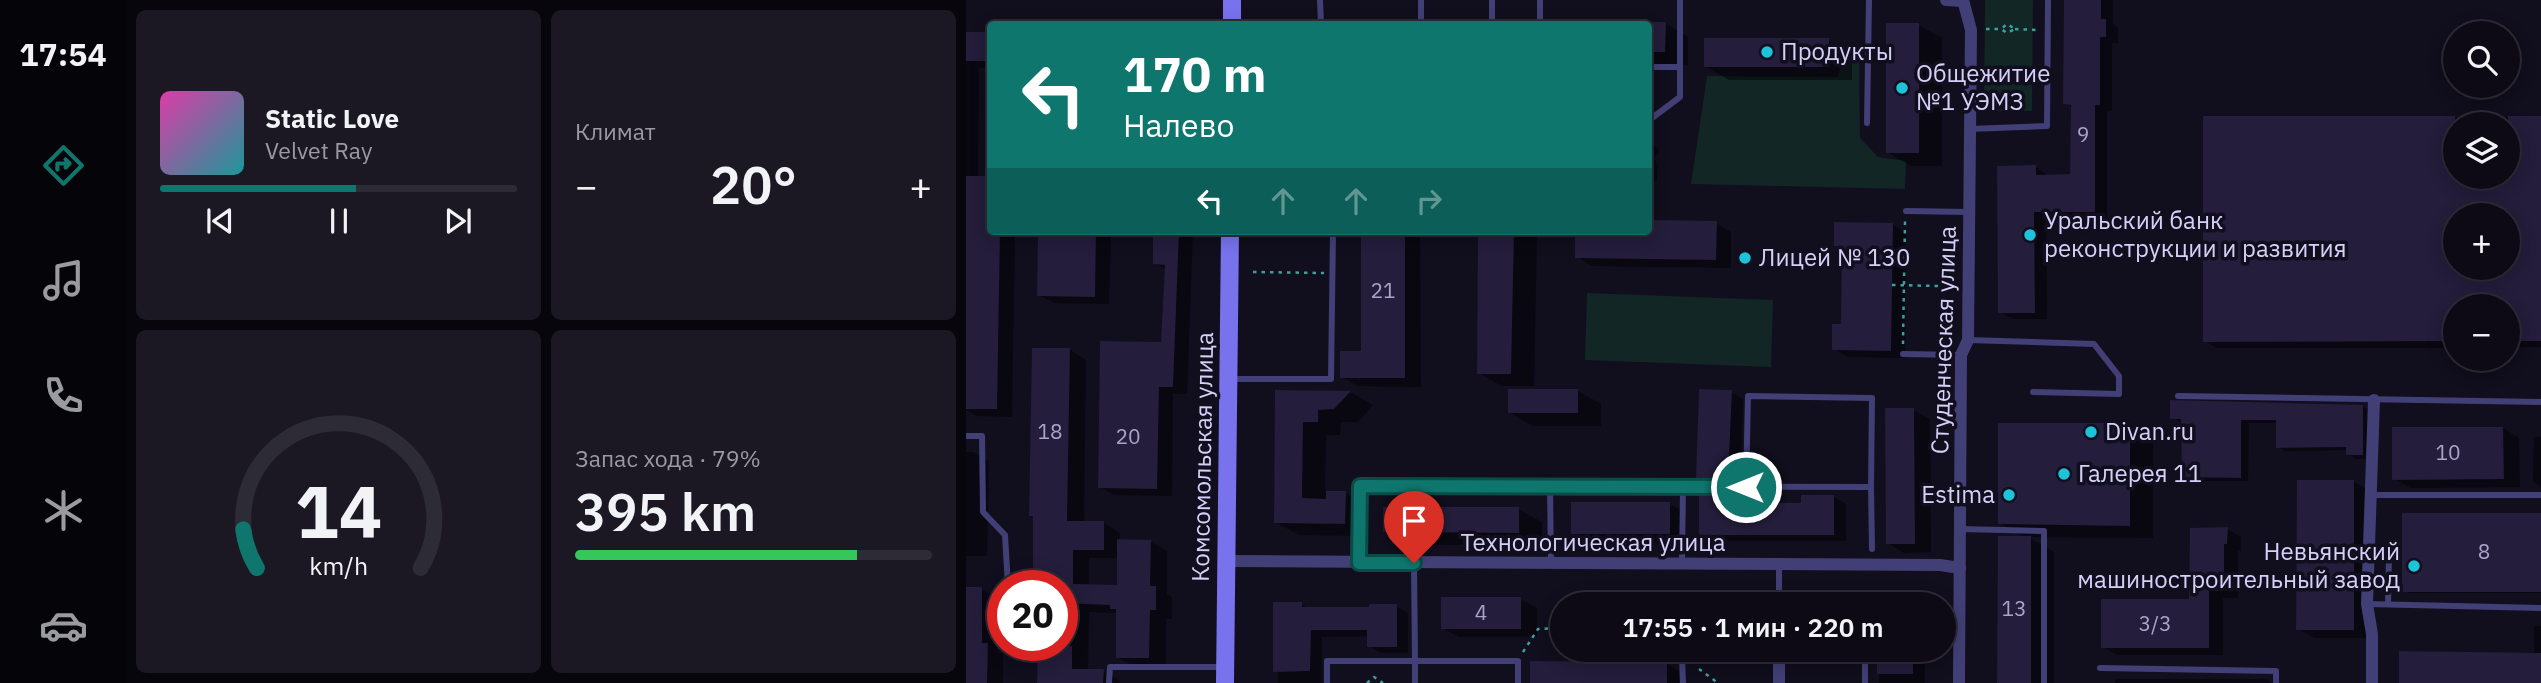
<!DOCTYPE html>
<html lang="ru">
<head>
<meta charset="utf-8">
<style>
	body { margin:0; font-family:"IBM Plex Sans",sans-serif; background:#1b1823; color:#f1f3f6; height:100vh; display:flex; flex-direction:column; font-size:26px; white-space:nowrap }
	* { box-sizing:border-box; margin:0 }
	p { font-size:23px; color:#9a9aa1 }
	.icon { flex:none; width:38px; height:38px; fill:none; stroke:currentColor; stroke-width:2; stroke-linecap:round; stroke-linejoin:round }
	.map { position:relative; flex:1; overflow:hidden }
	.panel { display:flex; flex-direction:column; gap:10px; padding:10px; background:#07060c; width:840px }
	.panel>* { flex:none }
	.top-card { position:absolute; left:21px; top:21px; width:665px; height:214px; border-radius:7px; box-shadow:0 4px 18px #0003,0 0 0 2px #2d2b35; background:#0f766e; color:#fff; overflow:hidden }
	.tools { position:absolute; left:1477px; top:21px; display:grid; gap:14px }
	.tools a { display:grid; place-items:center; width:77px; height:77px; border-radius:50%; background:#0d0a16; box-shadow:0 4px 18px #0003,0 0 0 2px #2d2b35; font-size:35px }
	.speed { position:absolute; left:21px; top:570px; display:flex; gap:14px; font-size:35px; font-weight:700; text-align:center }
	.speed>* { display:grid; place-content:center; width:91px; height:91px; border-radius:50%; background:#0d0a16; box-shadow:0 4px 18px #0003,0 0 0 2px #2d2b35; line-height:1 }
	.speed .limit { border:10px solid #d22; background:#fff; color:#111 }
	.pin { position:absolute; display:grid; place-items:center; width:60px; height:60px; color:#fff; margin:-72px -30px; border-radius:50% 50% 50% 0; rotate:-45deg; box-shadow:0 0 7px #0007 }
	.pin .icon { rotate:45deg }
	.me { position:absolute; width:77px; margin:-38px; rotate:270deg; stroke-linejoin:round; filter:drop-shadow(0 0 5px #0008) }
	.turn { display:flex; align-items:center; gap:24px; height:147px; padding:0 21px; font-size:32px }
	.turn .icon { width:91px; height:91px; stroke-width:2.5 }
	.turn b { display:block; font-size:49px; line-height:60px }
	.lanes { display:flex; align-items:center; height:66px; padding:0 21px; background:#0003; justify-content:center; gap:35px; direction:ltr }
	.lanes .off { opacity:.35 }
	.big { font-size:52px; font-weight:600; line-height:1.1 }
	.panel .card { flex:1; display:flex; flex-direction:column; justify-content:center; gap:10px; min-width:0; padding:0 24px; border-radius:10px; background:#1b1823 }
	.panel .dial { align-items:center; gap:0 }
	.dial svg { height:182px; overflow:visible; fill:none; stroke:#2d2b35; stroke-width:7; stroke-linecap:round; text-anchor:middle }
	.dial text { fill:#f1f3f6; stroke:none }
	.song { display:flex; align-items:center; gap:21px }
	.cover { width:84px; height:84px; border-radius:10px; background:linear-gradient(135deg,hsl(320 70% 55%),hsl(180 70% 35%)) }
	.played { height:7px; border-radius:4px; background:linear-gradient(90deg,#0f766e 55%,#2d2b35 55%) }
	.keys { display:flex; justify-content:space-around; direction:ltr }
	.heat { display:flex; justify-content:space-between; align-items:center; font-size:38px; direction:ltr }
	.charge { height:10px; border-radius:5px; background:linear-gradient(90deg,#34c759 79%,#2d2b35 0) }
	.panel .tiles { flex:1; display:grid; gap:10px; grid-template-columns:repeat(2,1fr) }
	.trip { position:absolute; left:584px; top:592px; width:406px; height:70px; border-radius:35px; background:#0d0a16; box-shadow:0 4px 18px #0003,0 0 0 2px #2d2b35; font-weight:600; line-height:70px; text-align:center }
	main { display:flex; flex:1; min-height:0 }
	.menu { display:flex; flex-direction:column; width:126px; justify-content:space-around; align-items:center; background:#050409; color:#9a9aa1 }
	.menu .icon { width:49px; height:49px }
	.menu .selected { color:#0f766e }
	.menu b { font-size:32px; color:#f1f3f6 }
	.map>svg:first-child { display:block }
	.green { fill:#122626 }
	.shadow { fill:#0007; fill-rule:evenodd }
	.building { fill:#241d3b; fill-rule:evenodd }
	.lines { fill:none; stroke-linecap:round; stroke-linejoin:round }
	.path { stroke:#3ca19d; stroke-width:2.5; stroke-dasharray:3.5 5; stroke-linecap:butt }
	.lane { stroke:#423f76; stroke-width:6 }
	.street { stroke:#423f76; stroke-width:12 }
	.secondary { stroke:#7873ed; stroke-width:18 }
	.route-casing { stroke:#0a4d48; stroke-width:18 }
	.route { stroke:#0f766e; stroke-width:12 }
	.poi-dot { fill:#1cc3d9; stroke:#110e1d; stroke-width:2.5 }
	.labels { text-anchor:middle; stroke-width:7; stroke-linejoin:round; paint-order:stroke }
	.number-label { font-size:21px; fill:#aaa3ca }
	.poi-label { font-size:24px; fill:#d6d0f9; stroke:#110e1d; text-anchor:start }
	.street-label { font-size:24px; fill:#d6d0f9; stroke:#110e1d }
</style>
</head>
<body>
<main>
<nav class="menu">
<b>17:54</b>
<svg class="icon selected" aria-label="directions" viewBox="0 0 24 24"><path d="M12 3l9 9-9 9-9-9zM9 14v-3h6M13 9l2 2-2 2"/></svg>
<svg class="icon" aria-label="music" viewBox="0 0 24 24"><path d="M9 18V5l10-2v13"/><circle cx="6" cy="18" r="3"/><circle cx="16" cy="16" r="3"/></svg>
<svg class="icon" aria-label="phone" viewBox="0 0 24 24"><path d="M5 4h4l2 5-3 2q2 4 5 5l2-3 5 2v4C11 20 4 13 5 4z"/></svg>
<svg class="icon" aria-label="climate" viewBox="0 0 24 24"><path d="M12 3v18M4 7l16 10M4 17L20 7"/></svg>
<svg class="icon" aria-label="car" viewBox="0 0 24 24"><path d="M5 17H2v-5l4-1 3-4h7l3 4 3 1v5h-3M9 17h6M6 11h13"/><circle cx="7" cy="17" r="2"/><circle cx="17" cy="17" r="2"/></svg>
</nav>
<section class="panel">
<div class="tiles">
<div class="card">
<div class="song"><i class="cover"></i><div><b>Static Love</b><p>Velvet Ray</p></div></div>
<div class="played"></div>
<div class="keys"><svg class="icon" aria-label="previous" viewBox="0 0 24 24"><path d="M18 5L8 12l10 7zM5 5v14"/></svg><svg class="icon" aria-label="pause" viewBox="0 0 24 24"><path d="M8 5v14M16 5v14"/></svg><svg class="icon" aria-label="next" viewBox="0 0 24 24"><path d="M6 5l10 7-10 7zM19 5v14"/></svg></div>
</div>
<div class="card"><p>Климат</p>
<div class="heat"><a>−</a><b class="big">20°</b><a>+</a></div>
</div>
<div class="card dial"><svg viewBox="0 0 100 80">
<path d="M14 69A42 42 0 1 1 86 69"/>
<path d="M14 69A42 42 0 0 1 8 52" stroke="#0f766e"/>
<text x="50" y="56" font-size="32" font-weight="700">14</text>
<text x="50" y="72" font-size="11">km/h</text>
</svg></div>
<div class="card"><p>Запас хода · 79%</p><b class="big">395 km</b><div class="charge"></div></div>
</div>
</section>
<div class="map">
<svg width="1575" height="683" viewBox="0 0 1575 683">
	<rect width="100%" height="100%" fill="#110e1d"/>
	<!-- green -->
	<g class="green">
		<path d="M1019,0H1067L1066,111H1018Z"/>
		<path d="M893,52L894,138L912,157L940,161L939,189L725,184L741,76L872,77L877,54Z"/>
		<path d="M621,293L807,300L805,367L619,360Z"/>
	</g>
	<!-- shadow -->
	<g class="shadow">
		<path d="M1100,0H1147V24L1152,28V43H1146V111H1141V218H1080L1081,319H1046L1034,312L1070,167L1082,176H1106L1107,108L1099,103Z"/>
		<path d="M422,23H447L449,24H422Z"/>
		<path d="M623,23H699L722,37V65L682,64V24H623Z"/>
		<path d="M952,25L976,38V166H945L921,152Z"/>
		<path d="M0,33H24V68H13L12,178H24V231H49L46,417L11,416L0,410Z"/>
		<path d="M862,40L886,54V80H763L739,66Z"/>
		<path d="M1575,117V347H1542V306H1489V348H1251L1239,341L1238,118ZM1489,124H1542V177H1489ZM1489,215H1542V268H1489Z"/>
		<path d="M682,134L688,137V146L693,149V153L688,158L693,168L691,169V181H682Z"/>
		<path d="M750,223L765,232V268L626,266L611,257V231H682Z"/>
		<path d="M926,224L940,233L939,358L882,357L868,349L877,326L878,250L869,245Z"/>
		<path d="M74,231H145L143,304L88,303L73,295Z"/>
		<path d="M189,231H227L221,394H207L206,496L148,495L134,487L197,344L201,270L189,263Z"/>
		<path d="M397,231H454L455,387L392,386L376,377L397,353Z"/>
		<path d="M514,231H571L568,386H536L513,373Z"/>
		<path d="M104,350L120,360L118,523H138L154,533V541L185,542L201,551V594L206,597V619H200V667L168,666L151,657L152,613L123,612L122,671H138L154,681V683H73L74,656L68,653V646H96V586H68L69,517L65,515ZM123,558H153L152,587L123,586Z"/>
		<path d="M612,391L635,404V426H567L543,412Z"/>
		<path d="M311,392H384L407,405L392,422H375L374,435H360L359,492L379,493L402,506V536L333,535L309,522Z"/>
		<path d="M765,392L777,399L774,487H747L735,480Z"/>
		<path d="M1396,406L1404,411V459H1390L1382,454V450L1319,451L1312,447V423H1283L1282,481H1225L1217,476V423L1206,418Z"/>
		<path d="M947,410L964,419L965,552L938,553L922,543Z"/>
		<path d="M1164,425L1187,438V538L1062,537L1088,552V683H1033L1060,538L1034,523Z"/>
		<path d="M1537,428L1553,438L1554,487L1445,488L1428,479Z"/>
		<path d="M1568,437H1575V487L1567,482Z"/>
		<path d="M0,452H7L23,461L21,556H0Z"/>
		<path d="M1388,482L1404,491V638H1349L1332,629Z"/>
		<path d="M762,494L774,501L775,505H837V497H868L880,504V541H747L735,534Z"/>
		<path d="M703,504L720,513V543L623,542L607,533Z"/>
		<path d="M552,509L576,522V545H442L419,531Z"/>
		<path d="M1575,515V593H1443L1438,591Z"/>
		<path d="M1261,529L1275,537V551H1272V598H1257V655H1151L1137,647L1225,601Z"/>
		<path d="M0,589H15L31,598V651L37,654V683H0Z"/>
		<path d="M554,599L571,608V637H493L477,628Z"/>
		<path d="M710,600H792L799,604H710Z"/>
		<path d="M827,601H859L863,604H827Z"/>
		<path d="M918,601H947L951,604H918Z"/>
		<path d="M335,604L343,609H405L430,606L442,613V653H415L403,646V636L356,637V683H312V672L308,670Z"/>
		<path d="M1568,626H1575V683H1435L1568,655Z"/>
		<path d="M829,649H868V655H839Z"/>
		<rect x="913" y="649" width="46" height="34"/>
		<path d="M700,663L713,671V683H565Z"/>
		<path d="M1149,679H1300L1307,683H1149Z"/>
	</g>
	<!-- building -->
	<g class="building">
		<path d="M1098,0H1135V19H1140V37H1134V105H1129V212H1068L1069,313H1032L1031,166L1070,165V175L1104,174L1105,105L1097,104Z"/>
		<path d="M682,22H700L699,52H682Z"/>
		<rect x="920" y="23" width="33" height="130"/>
		<rect x="0" y="32" width="24" height="29"/>
		<rect x="738" y="38" width="125" height="29"/>
		<path d="M1237,116H1489V177H1542V116H1575V341H1542V306H1489V341L1237,342ZM1489,215H1542V268H1489Z"/>
		<path d="M0,176H24V231H34L31,409H0Z"/>
		<path d="M682,220L751,221L750,260L609,258V231H682Z"/>
		<path d="M868,222L927,223L925,351L866,350V324H875L876,246H868Z"/>
		<path d="M72,231H130L129,297L71,296Z"/>
		<path d="M187,231H213L207,387H193L191,489L132,488L134,341L195,342L199,265L187,264Z"/>
		<path d="M395,231H439V378H374V351H395Z"/>
		<path d="M512,231H548L545,374H511Z"/>
		<path d="M66,348H104L101,521H138V550H107V584L151,585V539L185,540L184,586H190V610H184L183,658H150V609H144V605L96,603V586H67V516H63Z"/>
		<rect x="542" y="389" width="70" height="24"/>
		<path d="M733,389L766,390L762,481H733V478H730Z"/>
		<path d="M309,390L385,391L368,409L352,410V422H337L336,498L360,499V491H380L379,524L308,523Z"/>
		<path d="M1204,400L1397,405V455H1380V447L1310,448V420H1275V478L1216,477L1215,419H1204Z"/>
		<path d="M919,408H948L949,544H920Z"/>
		<path d="M1032,423H1164V526L1032,524Z"/>
		<path d="M1426,427H1537L1538,479L1426,480Z"/>
		<path d="M1331,480H1388V630H1330Z"/>
		<path d="M733,492H762L764,503H835V495H868V535H733Z"/>
		<rect x="605" y="502" width="99" height="32"/>
		<path d="M417,507H553V533L417,532Z"/>
		<rect x="1436" y="513" width="139" height="79"/>
		<path d="M1262,527L1261,544H1258V591H1243V648H1135V599H1223L1224,528Z"/>
		<path d="M1032,536H1065V683H1031Z"/>
		<path d="M0,587H16V643H22L21,683H0Z"/>
		<rect x="475" y="597" width="80" height="32"/>
		<path d="M307,602H336V607H403V604H431V647H401V630H345L344,671L307,672Z"/>
		<path d="M72,646H106V669H138L137,683H71Z"/>
		<rect x="911" y="649" width="36" height="25"/>
		<path d="M1433,651L1575,653V683H1433Z"/>
		<path d="M564,661L701,662V683H564Z"/>
	</g>
	<g class="lines">
		<!-- path -->
		<g class="path">
			<path d="M1020,29H1035L1041,33L1049,29L1041,24L1035,29"/>
			<path d="M1049,29L1070,30"/>
			<path d="M287,272L358,273"/>
			<path d="M926,285L972,286"/>
			<path d="M937,344L939,221"/>
			<path d="M557,652L572,629L597,628"/>
			<path d="M733,669L752,683"/>
			<path d="M401,683L408,677L417,683"/>
		</g>
		<!-- lane -->
		<g class="lane">
			<path d="M354,0L355,24"/>
			<path d="M526,0V24"/>
			<path d="M574,0V24"/>
			<path d="M455,24V0"/>
			<path d="M682,67H714"/>
			<path d="M682,121L714,97V0"/>
			<path d="M901,123L903,0"/>
			<path d="M1004,129L1081,126L1082,0"/>
			<path d="M682,152L683,154"/>
			<path d="M940,211L1002,212"/>
			<path d="M1002,340L1128,344L1153,376V394L1067,392"/>
			<path d="M937,354L995,355"/>
			<path d="M263,379H365L367,231"/>
			<path d="M1212,396L1575,402"/>
			<path d="M0,436H16L17,512L39,535L42,586"/>
			<path d="M584,486L585,564"/>
			<path d="M780,487L782,396L906,398L905,487"/>
			<path d="M1405,495H1575"/>
			<path d="M994,529L1078,531V683"/>
			<path d="M393,561L394,486L905,487L906,549"/>
			<path d="M716,565L717,487"/>
			<path d="M813,565V604"/>
			<path d="M1401,604L1575,608"/>
			<path d="M1422,604L1423,557"/>
			<path d="M813,649V657L899,659V683"/>
			<path d="M1134,668L1310,671V683"/>
			<path d="M143,683L144,667H257"/>
			<path d="M361,683V661H449L448,563"/>
			<path d="M449,683V661H552V683"/>
			<path d="M717,683L716,657H813"/>
		</g>
		<!-- street -->
		<g class="street">
			<path d="M980,0L997,1"/>
			<path d="M260,561L974,565L994,568"/>
			<path d="M813,657V683"/>
			<path d="M993,683L995,355L1002,340L1005,30L997,0"/>
			<path d="M1406,683V634L1401,604L1408,400"/>
		</g>
		<!-- secondary -->
		<g class="secondary">
			<path d="M266,24V0"/>
			<path d="M259,683L264,231"/>
		</g>
	</g>
	<g class="lines">
		<defs>
			<path id="route" d="M448,563H393L394,486L780,487"/>
		</defs>
		<!-- route casing -->
		<use href="#route" class="route-casing"/>
		<!-- route -->
		<use href="#route" class="route"/>
	</g>
	<!-- markers -->
	<g class="poi-dot">
		<circle cx="801" cy="52" r="7"/>
		<circle cx="936" cy="88" r="7"/>
		<circle cx="1064" cy="235" r="7"/>
		<circle cx="779" cy="258" r="7"/>
		<circle cx="1125" cy="432" r="7"/>
		<circle cx="1098" cy="474" r="7"/>
		<circle cx="1043" cy="495" r="7"/>
		<circle cx="1448" cy="566" r="7"/>
	</g>
	<g class="labels">
		<!-- number labels -->
		<g class="number-label">
			<text x="1117" y="142">9</text>
			<text x="417" y="298">21</text>
			<text x="84" y="439">18</text>
			<text x="162" y="444">20</text>
			<text x="1482" y="460">10</text>
			<text x="1518" y="559">8</text>
			<text x="1048" y="616">13</text>
			<text x="515" y="620">4</text>
			<text x="1189" y="631">3/3</text>
		</g>
		<!-- poi labels -->
		<g class="poi-label">
			<text x="815" y="60">Продукты</text>
			<text x="950" y="82">Общежитие<tspan x="950" dy="28">№1 УЭМЗ</tspan></text>
			<text x="1078" y="229">Уральский банк<tspan x="1078" dy="28">реконструкции и развития</tspan></text>
			<text x="793" y="266">Лицей № 130</text>
			<text x="1139" y="440">Divan.ru</text>
			<text x="1112" y="482">Галерея 11</text>
			<text x="1029" y="503" text-anchor="end">Estima</text>
			<text x="1434" y="560" text-anchor="end">Невьянский<tspan x="1434" dy="28">машиностроительный завод</tspan></text>
		</g>
		<!-- street labels -->
		<g class="street-label">
			<text transform="translate(978 340) rotate(-88)" y="8">Студенческая улица</text>
			<text transform="translate(237 457) rotate(-89)" y="8">Комсомольская улица</text>
			<text x="627" y="551">Технологическая улица</text>
		</g>
	</g>
</svg>
<div class="tools">
<a><svg class="icon" aria-label="search" viewBox="0 0 24 24"><circle cx="10" cy="10" r="6"/><path d="M15 15l6 6"/></svg></a>
<a><svg class="icon" aria-label="layers" viewBox="0 0 24 24"><path d="M12 4l9 5-9 5-9-5zM3 14l9 5 9-5"/></svg></a>
<a>+</a>
<a>−</a>
</div>
<div class="speed"><div class="limit">20</div></div>
<div class="pin" style="left:448px;top:563px;background:#d93025"><svg class="icon" aria-label="arrive" viewBox="0 0 24 24"><path d="M6 21V4h12l-3 4 3 4H6"/></svg></div>
<svg class="me" style="left:780px;top:487px" viewBox="-20 -20 40 40"><circle r="17" fill="#0f766e" stroke="#fff" stroke-width="3"/><path d="M0-11L8 9 0 5-8 9z" fill="#fff"/></svg>
<div class="trip">17:55 · 1 мин · 220 m</div>
<div class="top-card">
<div class="turn"><svg class="icon" aria-label="left" viewBox="0 0 24 24"><path d="M17 20v-9H6M10 6l-5 5 5 5"/></svg><div><b>170 m</b>Налево</div></div>
<div class="lanes"><svg class="icon" aria-label="left" viewBox="0 0 24 24"><path d="M17 20v-9H6M10 6l-5 5 5 5"/></svg><svg class="icon off" aria-label="ahead" viewBox="0 0 24 24"><path d="M12 20V5M6 11l6-6 6 6"/></svg><svg class="icon off" aria-label="ahead" viewBox="0 0 24 24"><path d="M12 20V5M6 11l6-6 6 6"/></svg><svg class="icon off" aria-label="right" viewBox="0 0 24 24"><path d="M7 20v-9h11M14 6l5 5-5 5"/></svg></div>
</div>
</div>
</main>
</body>
</html>
